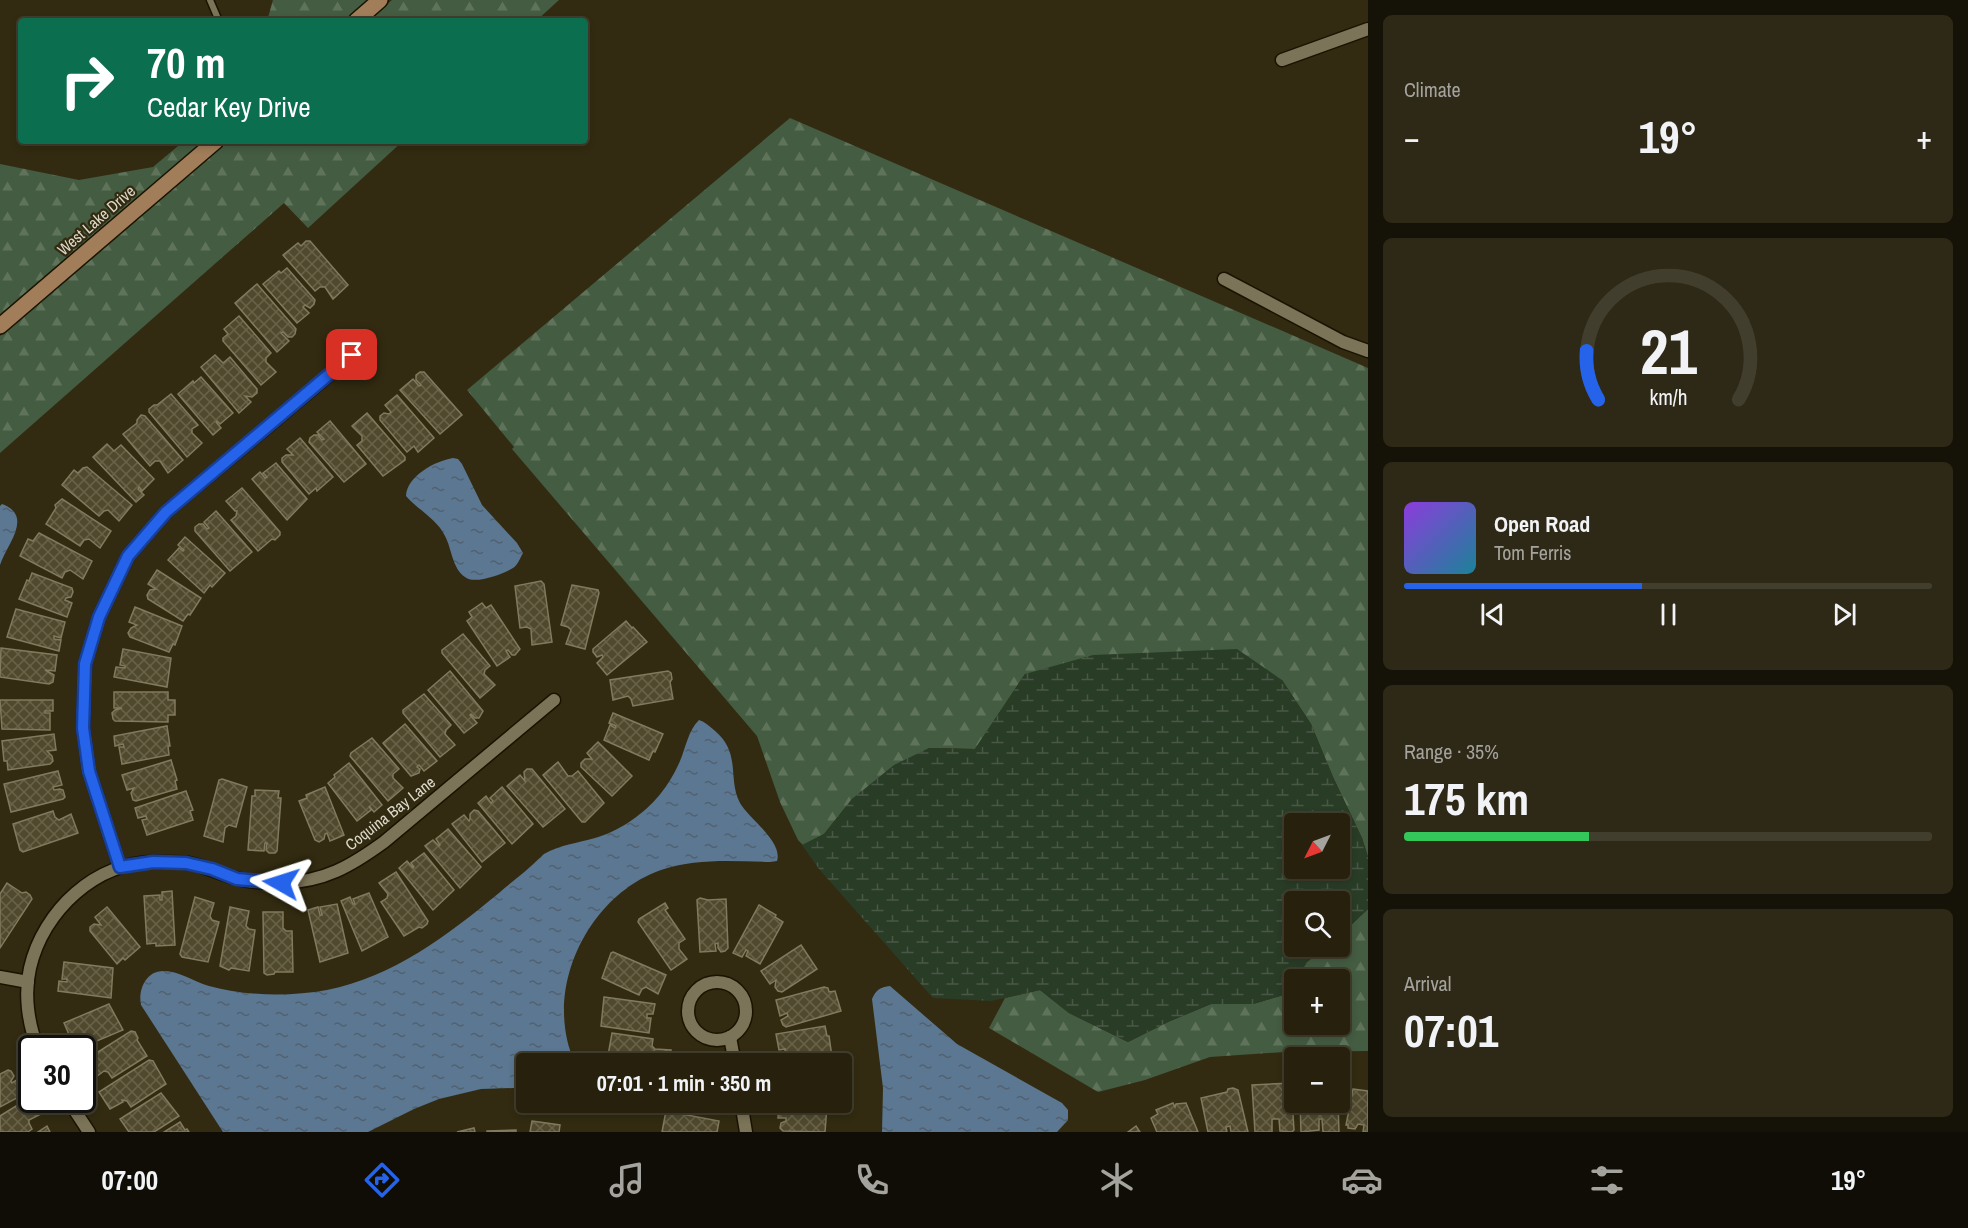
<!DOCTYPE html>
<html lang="en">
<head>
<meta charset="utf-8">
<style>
	body { margin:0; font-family:"Archivo Narrow",sans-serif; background:#2e2816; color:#f1f3f6; height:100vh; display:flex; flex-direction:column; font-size:22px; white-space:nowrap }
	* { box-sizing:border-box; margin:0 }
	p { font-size:20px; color:#a4a39d }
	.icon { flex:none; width:33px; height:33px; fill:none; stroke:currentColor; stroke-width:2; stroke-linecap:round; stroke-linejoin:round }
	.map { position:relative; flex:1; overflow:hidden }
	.panel { display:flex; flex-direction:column; gap:15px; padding:15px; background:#151207; width:600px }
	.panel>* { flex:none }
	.top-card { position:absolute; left:18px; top:18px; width:570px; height:126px; border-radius:6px; box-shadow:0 3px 9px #0003,0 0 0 2px #423e2e; background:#0b6e4f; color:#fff; overflow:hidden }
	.needle { width:39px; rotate:228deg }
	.buttons { position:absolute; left:1284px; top:813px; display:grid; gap:12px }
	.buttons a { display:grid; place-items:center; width:66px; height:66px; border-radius:6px; background:#26200d; box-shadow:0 3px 9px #0003,0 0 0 2px #423e2e; font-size:30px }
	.speed { position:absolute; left:18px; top:1035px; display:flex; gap:12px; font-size:30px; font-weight:700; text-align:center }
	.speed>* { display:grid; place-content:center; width:78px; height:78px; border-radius:50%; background:#26200d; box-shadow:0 3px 9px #0003,0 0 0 2px #423e2e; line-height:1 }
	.speed .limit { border:3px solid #111; border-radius:9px; background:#fff; color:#111 }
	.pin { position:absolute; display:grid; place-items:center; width:51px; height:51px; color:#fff; margin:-26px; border-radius:12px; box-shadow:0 3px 9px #0006 }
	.me { position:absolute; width:66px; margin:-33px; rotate:276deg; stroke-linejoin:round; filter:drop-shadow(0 0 4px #0008) }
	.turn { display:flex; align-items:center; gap:21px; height:126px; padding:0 30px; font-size:27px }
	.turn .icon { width:78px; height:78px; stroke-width:2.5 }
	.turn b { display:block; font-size:42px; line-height:51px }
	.big { font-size:45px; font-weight:700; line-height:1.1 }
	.panel .card { flex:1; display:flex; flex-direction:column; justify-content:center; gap:9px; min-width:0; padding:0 21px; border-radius:9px; background:#2e2816 }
	.panel .dial { align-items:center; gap:0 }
	.dial svg { height:156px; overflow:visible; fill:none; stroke:#423e2e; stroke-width:7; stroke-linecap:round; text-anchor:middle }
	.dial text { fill:#f1f3f6; stroke:none }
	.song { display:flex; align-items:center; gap:18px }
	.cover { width:72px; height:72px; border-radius:9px; background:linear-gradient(135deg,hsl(270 70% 55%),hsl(190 70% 35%)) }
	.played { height:6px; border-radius:3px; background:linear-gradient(90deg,#2563eb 45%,#423e2e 45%) }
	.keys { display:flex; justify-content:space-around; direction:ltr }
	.heat { display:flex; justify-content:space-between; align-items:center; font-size:33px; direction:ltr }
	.charge { height:9px; border-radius:4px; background:linear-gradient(90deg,#34c759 35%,#423e2e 0) }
	.trip { position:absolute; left:516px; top:1053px; width:336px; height:60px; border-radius:6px; background:#26200d; box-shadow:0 3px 9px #0003,0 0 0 2px #423e2e; font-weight:700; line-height:60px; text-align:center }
	.menu { display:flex; height:96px; justify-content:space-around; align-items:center; background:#0f0d05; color:#a4a39d }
	.menu .icon { width:42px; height:42px }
	.menu .active { color:#2563eb }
	.menu b { font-size:27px; color:#f1f3f6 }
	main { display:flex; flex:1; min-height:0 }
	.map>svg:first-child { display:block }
	.forest { fill:url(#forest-firs) }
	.wetland { fill:url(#wetland-marsh); fill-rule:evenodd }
	.water { fill:url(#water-ripples) }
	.building { fill:url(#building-cross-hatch); stroke:#827a5e; stroke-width:1.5 }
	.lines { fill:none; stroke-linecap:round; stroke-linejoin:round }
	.lane-casing { stroke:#1a1300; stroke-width:9 }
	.street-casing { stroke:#1a1300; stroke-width:15 }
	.secondary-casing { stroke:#1a1300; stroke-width:18 }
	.lane { stroke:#7c7458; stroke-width:6 }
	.street { stroke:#7c7458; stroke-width:12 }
	.secondary { stroke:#a17d5a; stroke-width:15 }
	.route-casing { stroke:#184099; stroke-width:15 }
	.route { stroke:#2563eb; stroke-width:10 }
	.labels { text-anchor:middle; stroke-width:4.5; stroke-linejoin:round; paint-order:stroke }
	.street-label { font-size:16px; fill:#ddd9ca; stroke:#322b11 }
</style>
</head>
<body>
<main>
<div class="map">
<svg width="1368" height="1132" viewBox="0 0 1368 1132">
	<defs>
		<pattern id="forest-firs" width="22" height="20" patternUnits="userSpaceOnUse" patternTransform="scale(1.5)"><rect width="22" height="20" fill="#445c41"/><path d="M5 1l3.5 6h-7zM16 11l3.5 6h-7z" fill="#5f735b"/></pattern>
		<pattern id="wetland-marsh" width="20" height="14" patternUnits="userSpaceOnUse" patternTransform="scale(1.5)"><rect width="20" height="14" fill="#293c26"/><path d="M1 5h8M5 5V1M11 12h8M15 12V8" fill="none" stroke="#485844"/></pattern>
		<pattern id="water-ripples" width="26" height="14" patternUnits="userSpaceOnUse" patternTransform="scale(1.5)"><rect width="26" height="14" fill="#5b7791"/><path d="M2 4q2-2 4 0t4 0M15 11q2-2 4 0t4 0" fill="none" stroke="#51616f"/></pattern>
		<pattern id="building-cross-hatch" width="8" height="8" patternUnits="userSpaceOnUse" patternTransform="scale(1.5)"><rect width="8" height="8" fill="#50492e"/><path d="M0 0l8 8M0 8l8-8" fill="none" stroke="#69634b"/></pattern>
	</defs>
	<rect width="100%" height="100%" fill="#322b11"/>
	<!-- forest -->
	<g class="forest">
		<path d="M273,0H369L344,21H267Z"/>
		<path d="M392,0H559L536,21H367Z"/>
		<path d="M790,118L1368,368V857L1362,838L1333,777L1311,724L1282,680L1025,674L975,749L929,748L852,799L824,834L803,845L798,840L780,802L757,736L512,449L514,447L467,390Z"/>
		<path d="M184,141H204L0,316V164L79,180L153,167Z"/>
		<path d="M227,141H403L308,228L284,203L0,453V336Z"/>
		<path d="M1368,909V1051L1284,1052L1210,1057L1145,1080L1098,1092L989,1028L1005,998L1040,990L1069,1013L1128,1042L1168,1022L1211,1004H1253L1287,994L1294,982V1024H1340V980L1296,979L1307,962L1322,950L1323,947L1340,946V930L1349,927Z"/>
	</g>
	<!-- wetland -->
	<path class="wetland" d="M1237,649L1282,680L1311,724L1333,777L1362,838L1368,857V909L1348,927L1340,930V902H1294V946L1323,947L1322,950L1307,962L1287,994L1253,1004H1211L1168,1022L1128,1042L1069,1013L1040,990L991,1001L933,998L819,869L802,845L824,834L852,799L894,765L929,748L975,749L1025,674L1093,655ZM1294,824H1340V868H1294Z"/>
	<!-- water -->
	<g class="water">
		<path d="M453,458L458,459L462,464L482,505L517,543L523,553C520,558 518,565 513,568C503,574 474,585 465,577C452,568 452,549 445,536C437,519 418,510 406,496C407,476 435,461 453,458Z"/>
		<path d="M2,504C34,516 7,544 0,565V506Z"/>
		<path d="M699,720C705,722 709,726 714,730C742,753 727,778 740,803C749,819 783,841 777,861L770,862C733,861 696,858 661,870C587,896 542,991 575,1063L526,1064V1089L513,1088L481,1089L439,1099L414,1109L368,1132H223L141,1005C138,991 145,972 162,971C178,970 194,982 209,986C246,996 289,997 327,990C393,977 448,935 499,893C509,884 520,876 530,867C535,863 539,858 544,854C559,845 578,843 595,838C617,832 641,816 656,799C666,788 674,775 680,761C686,747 688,731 699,720Z"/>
		<path d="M890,986L957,1044L1062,1103L1068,1110V1120L1057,1132H882L883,1088L872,999C876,990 880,987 890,986Z"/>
	</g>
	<!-- building -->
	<g class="building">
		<path d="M306,241H310L348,285L333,299L325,287H320L315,291L283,255L298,243L301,246Z"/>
		<path d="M287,268L315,300L314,304L310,308L305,305L303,307L309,313L297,323L263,284L279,271L281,273Z"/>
		<path d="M257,284L296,329L295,334L292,337H288L283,332L281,333L289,341L277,352L235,303Z"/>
		<path d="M239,316L271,353L266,358V362L276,372L261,385L223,341V338L228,334L224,329Z"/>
		<path d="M215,355L223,363L230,357L257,389V393L252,397L245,396L251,402L239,413L201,367Z"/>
		<path d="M420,372H424L462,415L440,434L400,390L413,379L419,386L421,385L416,380V375Z"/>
		<path d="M201,377L233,413L220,424L217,421L216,422L221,428L213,435L178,394L193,381L194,383Z"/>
		<path d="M171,394L198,425L192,429V433L202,443L187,457L149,412V409L154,405H157Z"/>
		<path d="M397,395L434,438L418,452L414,446L407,452L380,420V416L384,413L389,414L391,412L385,405Z"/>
		<path d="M367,413L405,457V460L383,476L357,445L362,441V436L352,426Z"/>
		<path d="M141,415L145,416L183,460L168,473L160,461H155L150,466L123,434L137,423V420Z"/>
		<path d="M330,421L366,464L344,482L309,442L310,438L314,435H318L322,440L324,439L317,432Z"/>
		<path d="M300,438L333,477L317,491L316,488L309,494L282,462V458L286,455H293L287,449Z"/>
		<path d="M107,444L114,451L121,445L154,479L142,491L139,487L138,489L144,495L136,502L93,457Z"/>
		<path d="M276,463L307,499L287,520L252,479L260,472L265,478L267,477L263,473Z"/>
		<path d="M87,467L132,505L119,521L108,510L104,511L99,516L62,485L74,470L78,473L83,468Z"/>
		<path d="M242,488L280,532V535L275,540L272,539L258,551L231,520L236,516L237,511H235L226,501Z"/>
		<path d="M62,499L111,531L100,548L89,539L84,540L80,546L46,524L56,508L55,505Z"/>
		<path d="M216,511L252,552L230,571L195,531V527L199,524H203L207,529L209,528L204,522Z"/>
		<path d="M39,533L92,561L83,579L70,570L65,572L62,578L20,556L28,539L33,541Z"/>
		<path d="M185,537L225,573L212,587L210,585L204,593L168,560L179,548L183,551L184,550L178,545Z"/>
		<path d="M157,570L201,598L190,615L188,614L183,621L148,599L147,595L150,590L156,589L148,584Z"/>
		<path d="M32,573L72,588L73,592L71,597L66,598L65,600L72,603L67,617L19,599L27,580L29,581Z"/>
		<path d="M541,581L544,584L552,642L532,645L531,629L527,627L520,628L515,586Z"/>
		<path d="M572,585L598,590L599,593L585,649L566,644L571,630L568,627L561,625Z"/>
		<path d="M482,603L486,608L491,605L520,649L515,655H512L508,650L506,651L510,657L497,666L467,621L472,617L469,612Z"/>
		<path d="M135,607L182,626L175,645L173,644L169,652L130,637L128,633L131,628L137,625L129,622Z"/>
		<path d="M16,609L65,622L61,638L54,636V639L61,640L59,651L7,637Z"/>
		<path d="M626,621L632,628L633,627L647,642L607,675L597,663L603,657L602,655L597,657L593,652V649Z"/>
		<path d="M463,634L490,666L485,670L484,674L495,685L480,698L442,653V650Z"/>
		<path d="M1,648L57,655L55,671L45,670L54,675L53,682L49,684L0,677Z"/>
		<path d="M123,649L171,658L167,687L114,677L116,667L125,668V666L120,665Z"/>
		<path d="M450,671L483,711L479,718H475L471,714L470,715L477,723L464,733L428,690Z"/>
		<path d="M668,671L671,673L672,679L670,682L673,699L633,706L631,699L628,696L613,700L610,680Z"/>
		<path d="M114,692H168V700H175V715H168V722L115,721L113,719L112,713L115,710L122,708H114Z"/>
		<path d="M424,694L451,725L446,730L445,734L455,745L440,757L403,713V710Z"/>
		<path d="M0,700H53V711H45V713H50V730L2,729Z"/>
		<path d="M613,713L663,734L655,752L653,751L649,760L604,740L610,725L615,728L616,726L609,723Z"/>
		<path d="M405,724L437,761L424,771L419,765L417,767L420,769L419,773L411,776L383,743Z"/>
		<path d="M167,726L170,746H168L169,755L122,764L119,747H124L123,744L115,746L114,736Z"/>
		<path d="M54,734L56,750L47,751L52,756L53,761L50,764L8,770L7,761H4L2,741Z"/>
		<path d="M372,738L399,769L393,774V778L403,788L388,801L350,756L351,753Z"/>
		<path d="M598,742L632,776L612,796L581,767V763L585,759H592L587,753Z"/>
		<path d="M171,760L177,780L175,781L177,789L136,801L133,800L131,793L134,788L127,790L122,775Z"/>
		<path d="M558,762L568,776H572L578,771L604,803L585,822H582L543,775Z"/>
		<path d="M349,763L382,805L374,812L369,806L371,810L357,821L328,783L335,777L334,775Z"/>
		<path d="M527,769H532L565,809L543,827L507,786L520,775L525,781L524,772Z"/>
		<path d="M58,771L62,785L53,787L54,790L60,789L63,790L65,797L63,799L11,812L4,784Z"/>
		<path d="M222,779L247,787L236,827L229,825L225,828L223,842L204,836L219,780Z"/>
		<path d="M325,787L344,835L330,841L327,833L325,834L324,839L319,842L315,840L299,801L307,798L306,795Z"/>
		<path d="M502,787L533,824L512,844L478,803L486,796L491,803L493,801L490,798Z"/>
		<path d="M255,790L279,791L278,798H281L277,851L275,853H269L266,850L267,843H265L264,851L248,850L252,796H255Z"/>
		<path d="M186,791L193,810L190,811L193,820L147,835L142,820L147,819L146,816L138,818L135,808Z"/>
		<path d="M474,810L478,811L505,843L482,862L452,824L464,815L469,821L470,819V814Z"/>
		<path d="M53,811L55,817L59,820L71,814L78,833L23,852L20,850L13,824Z"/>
		<path d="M448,829L481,867L460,888L425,846L433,840L439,846L440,845L436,839Z"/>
		<path d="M424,853L454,890L433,910L399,868L407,861L413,868L414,867L411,863Z"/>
		<path d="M396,872L428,921L427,924L422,928L419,927L404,936L381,902L387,898L388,894L379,883Z"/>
		<path d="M7,883L22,893L26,892L30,895L32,899L0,948V894Z"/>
		<path d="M172,891L175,945L156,946V943L147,944L144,896L160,895V900H162V892Z"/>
		<path d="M369,893L388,937L362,951L341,901L350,897L353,904H355L353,899Z"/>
		<path d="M195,897L214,903L210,916L212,920L219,922L208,962L182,957L180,954Z"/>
		<path d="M700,898L708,900L726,899L728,948L725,951L721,952L718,948V943L715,944L716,951L700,952L697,900Z"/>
		<path d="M665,903L668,908L665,910L685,939L679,943V949L687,959L671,970L638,922L639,919Z"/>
		<path d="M337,904L348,953L320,962L308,910L318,907L320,915H322L320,907Z"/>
		<path d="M759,905L776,915L775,917L783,922L760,964L746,956L748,951L746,950L742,957L733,953Z"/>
		<path d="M107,907L140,947L125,960L123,958L117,964L90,931V927L94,924L101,925L95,917Z"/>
		<path d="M230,907L249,911L246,926L249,929L255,930L249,971L231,968L229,970L220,966Z"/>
		<path d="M263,912H283V928L286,931H292L293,972H275L274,974L267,975L264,973Z"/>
		<path d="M801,945L817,969L782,992L778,991L775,987L776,980L770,984L761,971Z"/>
		<path d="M613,952L666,975L658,994L646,987L642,989L639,995L602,978L611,953Z"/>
		<path d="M64,962L113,968L111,998L58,991L59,981L67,982V979H62Z"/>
		<path d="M824,987L828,988L829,992L835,991L841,1011L786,1027L783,1025L781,1020L788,1016L787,1013L780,1016L776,1000Z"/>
		<path d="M604,997L655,1004L653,1014H647V1018H651L649,1033L601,1026Z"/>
		<path d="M109,1004L123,1030L80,1048H72L69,1042L76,1038L75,1037L71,1039L64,1023Z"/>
		<path d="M825,1026L827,1036H829L832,1057L819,1059V1057L779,1063L777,1053L785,1052V1049L779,1050L776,1034Z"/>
		<path d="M131,1031L135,1032L138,1038L137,1040L147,1056L112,1078L108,1072L104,1071L92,1080L82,1062Z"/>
		<path d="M612,1033L653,1039L652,1046L655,1049L671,1050L669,1064L609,1062L607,1061Z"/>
		<path d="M149,1060L153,1061L166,1084L131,1107L127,1101L122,1100L123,1102L110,1109L99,1092Z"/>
		<path d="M8,1070L11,1071L14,1076L11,1081L12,1083L20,1078L28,1092L0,1107V1074Z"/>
		<path d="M1291,1083L1294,1130L1292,1132L1280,1131L1279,1119H1272V1132H1255L1252,1085Z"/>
		<path d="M1233,1088L1238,1090L1248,1132H1231L1230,1126L1226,1127L1227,1132H1208L1201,1098L1227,1092L1228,1089Z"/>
		<path d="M1353,1089L1368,1091V1132H1363L1364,1125L1358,1124L1355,1129L1348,1128V1125H1346Z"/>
		<path d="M161,1093L179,1116L154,1132H129L120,1119Z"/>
		<path d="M32,1096V1100H34L43,1113L29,1120V1123L32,1129L28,1132H0V1116Z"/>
		<path d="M655,1102H703V1108Z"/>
		<path d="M779,1102L827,1106L825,1132L783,1131L780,1128L781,1123L786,1121V1118H778Z"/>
		<path d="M1300,1102H1338L1339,1132H1323L1322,1119H1319V1130L1301,1132Z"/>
		<path d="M1173,1103L1175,1107L1176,1104L1186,1103L1198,1132H1157L1151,1118L1158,1114L1156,1110Z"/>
		<path d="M666,1111L719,1121L717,1132H662Z"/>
		<path d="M532,1121L560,1125L559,1132H530Z"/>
		<path d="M180,1122L185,1130L187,1129L189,1132H164Z"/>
		<path d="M47,1126L50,1132H38Z"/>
		<path d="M1136,1126L1140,1132H1128Z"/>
		<path d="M474,1128L475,1132H457Z"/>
		<path d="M516,1130V1132H487V1131Z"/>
	</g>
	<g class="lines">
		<defs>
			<path id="lane" d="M210,0L219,21"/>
			<g id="street">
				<path d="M1282,60L1368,29"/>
				<path d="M1224,279L1343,342L1368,351"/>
				<path d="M120,867L89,771L83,728L85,664L99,617L128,556L166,512L353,355"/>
				<path d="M0,977L28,982"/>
				<circle cx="717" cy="1011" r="29"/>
				<path d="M730,1037L735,1064"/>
				<path d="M38,1048C28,1024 24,994 30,968C43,911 96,861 156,862C166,862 178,862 188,863C205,866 219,874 235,878C248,882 267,883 281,883C324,882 351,866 384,842L554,700"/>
				<path d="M68,1100L89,1132"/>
				<path d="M741,1102L746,1132"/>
			</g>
			<g id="secondary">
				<path d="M356,21L380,0"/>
				<path d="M0,326L216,141"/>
			</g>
		</defs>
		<!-- lane casing -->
		<use href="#lane" class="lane-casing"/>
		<!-- street casing -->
		<use href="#street" class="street-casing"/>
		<!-- secondary casing -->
		<use href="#secondary" class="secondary-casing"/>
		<!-- lane -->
		<use href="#lane" class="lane"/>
		<!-- street -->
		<use href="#street" class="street"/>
		<!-- secondary -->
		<use href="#secondary" class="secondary"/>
	</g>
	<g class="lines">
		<defs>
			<path id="route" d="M281,883L237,879L212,869L186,863L153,862L120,867L89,771L83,728L85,664L99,617L128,556L166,512L352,355"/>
		</defs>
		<!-- route casing -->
		<use href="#route" class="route-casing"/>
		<!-- route -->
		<use href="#route" class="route"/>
	</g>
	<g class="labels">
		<!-- street labels -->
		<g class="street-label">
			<text transform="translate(96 220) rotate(-41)" y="6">West Lake Drive</text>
			<text transform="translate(390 813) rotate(-38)" y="6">Coquina Bay Lane</text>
		</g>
	</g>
</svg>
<div class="buttons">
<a><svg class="needle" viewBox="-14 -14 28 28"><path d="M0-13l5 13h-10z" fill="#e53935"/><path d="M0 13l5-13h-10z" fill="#a4a39d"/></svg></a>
<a><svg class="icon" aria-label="search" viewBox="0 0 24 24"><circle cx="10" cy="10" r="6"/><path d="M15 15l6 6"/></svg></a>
<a>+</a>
<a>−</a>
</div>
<div class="speed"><div class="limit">30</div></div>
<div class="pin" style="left:352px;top:355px;background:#d93025"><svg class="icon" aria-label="arrive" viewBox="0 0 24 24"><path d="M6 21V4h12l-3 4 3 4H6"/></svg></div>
<svg class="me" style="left:281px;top:883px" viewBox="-20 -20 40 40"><path d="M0-17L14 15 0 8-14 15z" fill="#2563eb" stroke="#fff" stroke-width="4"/></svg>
<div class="trip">07:01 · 1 min · 350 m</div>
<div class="top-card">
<div class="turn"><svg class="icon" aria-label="right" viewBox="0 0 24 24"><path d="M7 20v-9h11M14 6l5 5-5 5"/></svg><div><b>70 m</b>Cedar Key Drive</div></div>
</div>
</div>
<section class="panel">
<div class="card"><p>Climate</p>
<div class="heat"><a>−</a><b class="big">19°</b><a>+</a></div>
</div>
<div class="card dial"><svg viewBox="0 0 100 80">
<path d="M14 69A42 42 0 1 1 86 69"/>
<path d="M14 69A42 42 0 0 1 8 44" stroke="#2563eb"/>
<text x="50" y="56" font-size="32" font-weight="700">21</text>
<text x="50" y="72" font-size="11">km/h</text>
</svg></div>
<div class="card">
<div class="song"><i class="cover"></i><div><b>Open Road</b><p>Tom Ferris</p></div></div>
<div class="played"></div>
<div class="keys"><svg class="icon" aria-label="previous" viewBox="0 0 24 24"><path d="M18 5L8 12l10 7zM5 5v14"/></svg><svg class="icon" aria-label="pause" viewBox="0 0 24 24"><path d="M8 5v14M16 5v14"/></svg><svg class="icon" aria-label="next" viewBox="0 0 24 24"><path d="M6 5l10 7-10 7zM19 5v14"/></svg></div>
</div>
<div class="card"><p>Range · 35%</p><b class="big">175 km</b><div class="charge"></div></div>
<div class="card"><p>Arrival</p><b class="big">07:01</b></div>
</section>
</main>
<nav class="menu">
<b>07:00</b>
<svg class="icon active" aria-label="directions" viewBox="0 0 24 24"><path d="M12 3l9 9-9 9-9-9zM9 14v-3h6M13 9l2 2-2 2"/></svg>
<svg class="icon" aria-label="music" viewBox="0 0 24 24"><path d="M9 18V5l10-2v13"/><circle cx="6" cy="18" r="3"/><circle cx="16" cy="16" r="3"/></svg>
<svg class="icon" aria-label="phone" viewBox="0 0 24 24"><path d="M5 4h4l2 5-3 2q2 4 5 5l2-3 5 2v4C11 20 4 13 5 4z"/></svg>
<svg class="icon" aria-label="climate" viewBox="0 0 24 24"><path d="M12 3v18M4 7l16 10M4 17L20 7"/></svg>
<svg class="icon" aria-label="car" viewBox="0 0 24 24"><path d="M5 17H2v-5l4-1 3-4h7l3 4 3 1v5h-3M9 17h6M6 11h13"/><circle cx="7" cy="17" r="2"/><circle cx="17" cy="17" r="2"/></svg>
<svg class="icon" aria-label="filters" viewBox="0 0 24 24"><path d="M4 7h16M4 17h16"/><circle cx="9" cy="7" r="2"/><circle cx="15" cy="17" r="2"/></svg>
<b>19°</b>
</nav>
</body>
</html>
